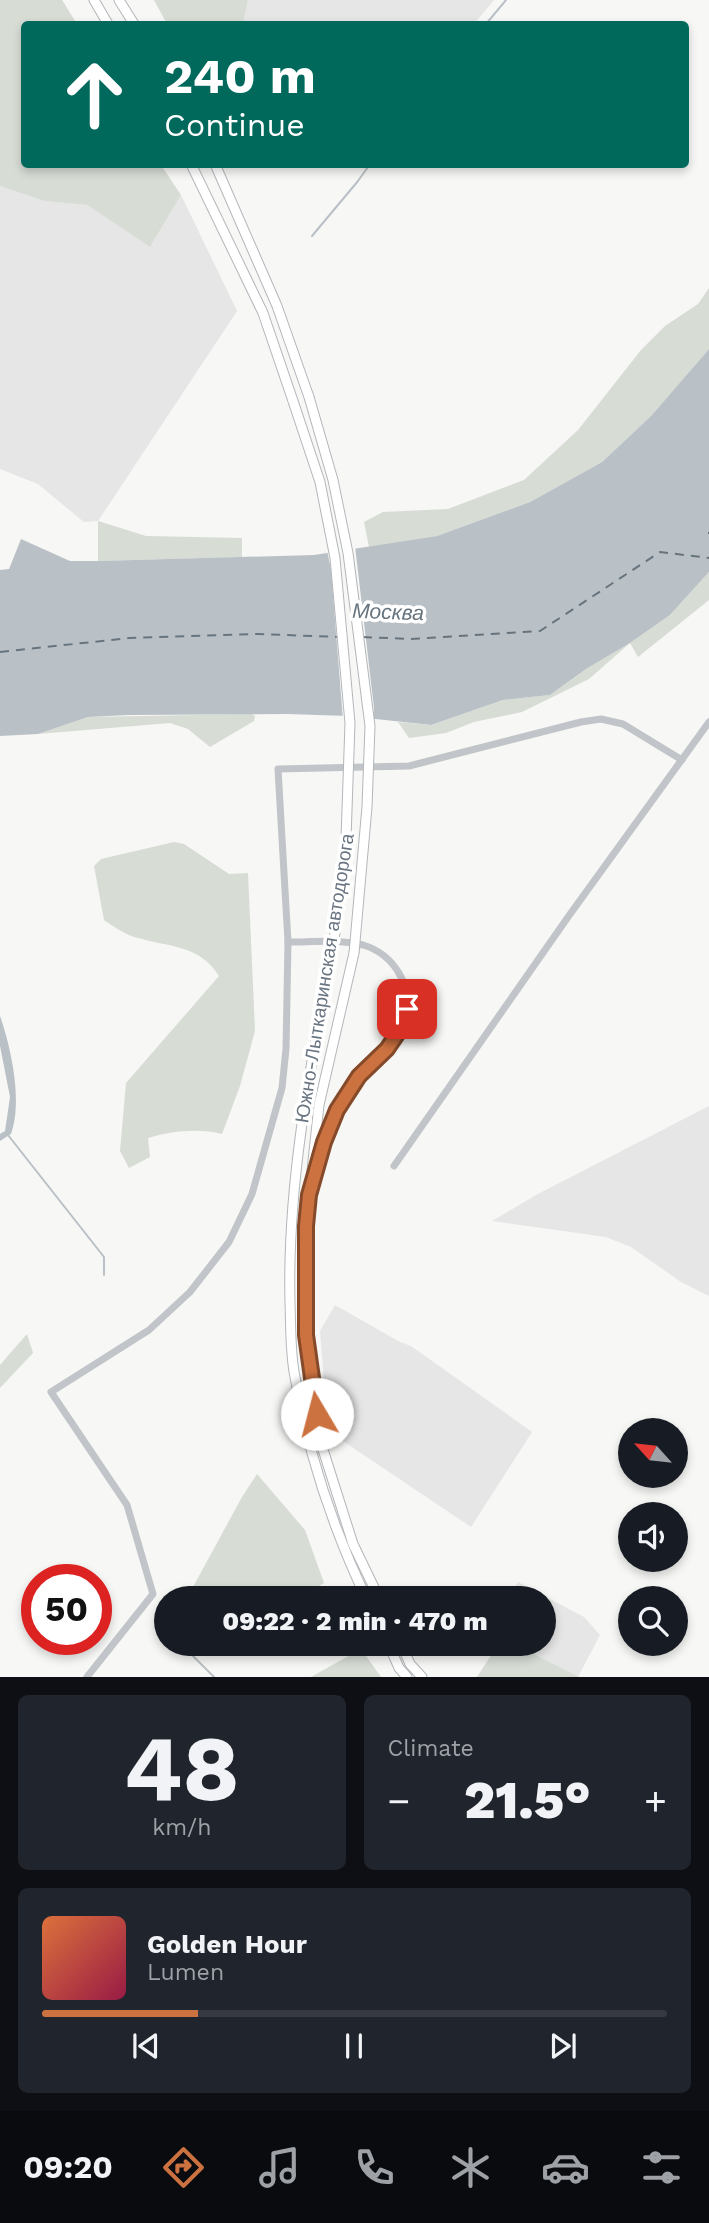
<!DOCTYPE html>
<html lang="en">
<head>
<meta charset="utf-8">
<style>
	body { margin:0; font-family:"Work Sans",sans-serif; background:#20242c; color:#f1f3f6; height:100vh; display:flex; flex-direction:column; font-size:26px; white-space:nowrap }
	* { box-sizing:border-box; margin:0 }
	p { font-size:23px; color:#9ea1a6 }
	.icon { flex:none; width:38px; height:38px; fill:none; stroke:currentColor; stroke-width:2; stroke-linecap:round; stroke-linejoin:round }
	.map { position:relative; height:1677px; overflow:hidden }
	.drawer { display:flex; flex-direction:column; gap:18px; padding:18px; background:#0d0f14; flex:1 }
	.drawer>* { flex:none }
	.top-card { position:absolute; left:21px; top:21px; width:668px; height:147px; border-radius:7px; box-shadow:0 4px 10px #0003; background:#00695c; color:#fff; overflow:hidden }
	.needle { width:46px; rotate:297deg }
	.tools { position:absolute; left:618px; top:1418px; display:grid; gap:14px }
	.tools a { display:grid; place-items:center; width:70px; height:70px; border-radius:50%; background:#171b24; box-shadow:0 4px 10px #0003; font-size:35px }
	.speed { position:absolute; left:21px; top:1564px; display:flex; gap:14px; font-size:35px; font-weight:700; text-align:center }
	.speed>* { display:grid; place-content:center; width:91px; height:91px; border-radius:50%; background:#171b24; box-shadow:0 4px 10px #0003; line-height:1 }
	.speed .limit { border:10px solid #d22; background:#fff; color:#111 }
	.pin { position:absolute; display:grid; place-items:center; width:60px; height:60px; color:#fff; margin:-30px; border-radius:14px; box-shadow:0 4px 10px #0006 }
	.me { position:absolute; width:77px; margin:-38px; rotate:352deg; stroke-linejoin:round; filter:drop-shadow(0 0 5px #0008) }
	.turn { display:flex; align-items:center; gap:24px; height:147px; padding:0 28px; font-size:32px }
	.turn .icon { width:91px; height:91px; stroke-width:2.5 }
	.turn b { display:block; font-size:49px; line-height:60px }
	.big { font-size:52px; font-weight:800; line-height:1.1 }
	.drawer .tile { flex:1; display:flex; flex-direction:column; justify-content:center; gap:10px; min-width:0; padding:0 24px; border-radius:10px; background:#20242c }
	.drawer .dial { align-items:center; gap:0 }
	.dial b { font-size:91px; line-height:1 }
	.song { display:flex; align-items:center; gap:21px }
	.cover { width:84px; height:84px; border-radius:10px; background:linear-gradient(135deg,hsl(20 70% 55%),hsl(340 70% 35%)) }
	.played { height:7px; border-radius:4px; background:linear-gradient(90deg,#cc7240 25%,#363941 25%) }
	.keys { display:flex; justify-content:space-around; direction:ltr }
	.heat { display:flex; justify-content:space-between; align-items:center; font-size:38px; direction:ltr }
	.drawer .tiles { flex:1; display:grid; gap:18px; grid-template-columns:1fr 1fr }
	.tile:last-child { grid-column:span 2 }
	.trip { position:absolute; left:154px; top:1586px; width:402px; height:70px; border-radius:35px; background:#171b24; box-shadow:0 4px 10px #0003; font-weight:800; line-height:70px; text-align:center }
	.tabs { display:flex; height:112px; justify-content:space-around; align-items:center; background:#090b0e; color:#9ea1a6 }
	.tabs .icon { width:49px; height:49px }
	.tabs .current { color:#cc7240 }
	.tabs b { font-size:32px; color:#f1f3f6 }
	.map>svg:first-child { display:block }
	.built { fill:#e5e6e5 }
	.green { fill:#d7dcd5 }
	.water { fill:#bac1c6 }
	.pier { fill:#f7f7f5 }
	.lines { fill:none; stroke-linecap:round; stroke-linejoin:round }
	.stream { stroke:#bac1c6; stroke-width:2 }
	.ferry { stroke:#67747e; stroke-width:2; stroke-dasharray:9 7; stroke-linecap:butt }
	.major-casing { stroke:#b3b6ba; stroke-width:11 }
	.minor { stroke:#c1c4c8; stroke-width:7 }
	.major { stroke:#fff; stroke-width:9 }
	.major-bridge-casing { stroke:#b3b6ba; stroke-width:11; stroke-linecap:butt }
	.major-bridge { stroke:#fff; stroke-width:9 }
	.route-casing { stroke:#854a2a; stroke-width:18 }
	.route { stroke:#cc7240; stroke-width:12 }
	.labels { text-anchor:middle; stroke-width:7; stroke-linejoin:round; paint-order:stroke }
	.street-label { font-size:19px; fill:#6a7582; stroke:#fff }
	.water-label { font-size:21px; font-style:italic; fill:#67747e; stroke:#fff }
</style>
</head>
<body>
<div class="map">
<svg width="709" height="1677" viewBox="0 0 709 1677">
	<rect width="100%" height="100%" fill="#f7f7f5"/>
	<!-- built -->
	<g class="built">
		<path d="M248,0H494L474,24H243Z"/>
		<path d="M0,186L44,201L87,205L150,247L181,195L237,311L98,521L84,522L38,484L0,469Z"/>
		<path d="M709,1106V1296L681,1282L631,1247L606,1237L492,1221L538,1194Z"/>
		<path d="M335,1305L400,1342L411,1346L532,1432L471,1527L328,1431L320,1331Z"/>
		<path d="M518,1582L584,1617L600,1635L578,1677L512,1643H544V1598H509Z"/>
	</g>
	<!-- green -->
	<g class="green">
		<path d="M0,0H62L77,24H24V164L161,165L181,195L150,247L87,205L44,201L0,186Z"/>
		<path d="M154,0H248L243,24H167Z"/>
		<path d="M709,288V349L651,416L602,462L530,502L437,536L369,547L364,522L383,512L448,509L524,480L578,430L641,350L665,326L698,304Z"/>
		<path d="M98,521L146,536L242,538V557L98,561Z"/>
		<path d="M709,572V600L638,657L630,643L589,679L522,712L474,722L446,733L409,738L398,722L431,725L503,700L550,695L586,669L630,643L670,615Z"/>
		<path d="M252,714L255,716L254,721L210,747L188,729L170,723L38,734L88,717Z"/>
		<path d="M174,842L184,844L229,874L248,873L255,1031L240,1086L222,1134C200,1128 170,1131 148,1138L150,1157L129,1168L120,1151L126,1083L219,976C200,945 169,947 138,938C126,935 114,927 104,920L94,866L101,859Z"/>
		<path d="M27,1334L33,1353L0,1388V1365Z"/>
		<path d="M257,1474L305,1530L324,1583L299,1598H187L242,1497Z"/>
		<path d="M499,1643H512L579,1677H477Z"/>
		<path d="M361,1649L381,1677H311Z"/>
	</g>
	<!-- water -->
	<g class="water">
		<path d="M709,349V572L670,615L630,643L586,669L550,695L503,700L431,725L348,716L287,714L129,715L88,717L38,734L0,736V570L9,569L21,539L70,561H98L314,555L437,536L530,502L602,462L651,416Z"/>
		<path d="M0,1016C11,1047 23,1102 11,1134L0,1141V1134L5,1131L10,1097L0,1046Z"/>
	</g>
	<!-- pier -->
	<path class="pier" d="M355,546L374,708V723L343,720L331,570L327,550Z"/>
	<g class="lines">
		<!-- stream -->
		<g class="stream">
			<path d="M486,24L506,0"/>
			<path d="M312,236L358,181L370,164"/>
			<path d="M8,1135L104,1257V1275"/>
			<path d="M158,1621L166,1630"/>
			<path d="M180,1643L214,1677"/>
		</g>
		<!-- ferry -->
		<g class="ferry">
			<path d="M709,532V534"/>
			<path d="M363,637L410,639L540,631L660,552L709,558"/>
			<path d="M0,652L129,638L258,634L340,637"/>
		</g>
		<defs>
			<g id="major">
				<path d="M94,0L108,24"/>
				<path d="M119,0L134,24"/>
				<path d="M191,164L263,313L293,401"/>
				<path d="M215,164L277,306L309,397"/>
				<path d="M332,952C310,1068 287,1184 290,1303C291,1328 290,1353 295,1377C308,1453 333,1528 366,1598"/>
				<path d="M354,953L319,1105L306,1226V1335L320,1440L353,1544L379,1598"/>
				<path d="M388,1643L399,1668L407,1677"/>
				<path d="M401,1643L410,1664L422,1677"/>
			</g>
		</defs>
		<!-- major casing -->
		<use href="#major" class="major-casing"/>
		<!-- minor -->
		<g class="minor">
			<path d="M288,942C312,942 340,939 363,945C394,954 415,988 405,1020C402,1030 394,1040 388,1048C381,1058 370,1065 362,1074C352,1083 344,1097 337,1109C326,1129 321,1153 315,1175"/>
			<path d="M394,1166L568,917L709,722"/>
			<path d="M87,1677L153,1594L127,1505L51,1392L149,1330L190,1292L229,1242L252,1194L282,1088L286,1049L288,942L278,769L409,766L581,722L601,719L623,724L682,760"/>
		</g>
		<!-- major -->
		<use href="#major" class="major"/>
		<defs>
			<g id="major-bridge">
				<path d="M309,397L333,480L348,553L370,726L367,807L354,953"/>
				<path d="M293,401L320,482L335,558L350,723L345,868L332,952"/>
			</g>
		</defs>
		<!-- major-bridge casing -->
		<use href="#major-bridge" class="major-bridge-casing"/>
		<!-- major-bridge -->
		<use href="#major-bridge" class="major-bridge"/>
	</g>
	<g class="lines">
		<defs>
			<path id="route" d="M317,1414L306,1335V1226L309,1195L324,1142L337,1110L359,1076L387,1049L404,1024L407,1009"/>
		</defs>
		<!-- route casing -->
		<use href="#route" class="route-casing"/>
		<!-- route -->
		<use href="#route" class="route"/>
	</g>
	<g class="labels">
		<!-- street labels -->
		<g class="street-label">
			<text transform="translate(324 978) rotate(-81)" y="7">Южно-Лыткаринская автодорога</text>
		</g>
		<!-- water labels -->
		<g class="water-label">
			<text transform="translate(388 612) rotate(2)" y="7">Москва</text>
		</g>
	</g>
</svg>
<div class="tools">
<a><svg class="needle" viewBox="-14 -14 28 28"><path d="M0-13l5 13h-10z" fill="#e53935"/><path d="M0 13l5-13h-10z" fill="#9ea1a6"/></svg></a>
<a><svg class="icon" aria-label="sound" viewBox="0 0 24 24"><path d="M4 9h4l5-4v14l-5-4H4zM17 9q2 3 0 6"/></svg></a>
<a><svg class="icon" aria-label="search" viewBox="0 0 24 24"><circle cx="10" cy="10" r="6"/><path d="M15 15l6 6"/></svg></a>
</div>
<div class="speed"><div class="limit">50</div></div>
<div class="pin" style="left:407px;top:1009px;background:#d93025"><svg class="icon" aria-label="arrive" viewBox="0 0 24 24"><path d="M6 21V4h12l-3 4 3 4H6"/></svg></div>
<svg class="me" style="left:317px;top:1414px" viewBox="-20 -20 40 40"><circle r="19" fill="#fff"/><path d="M0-13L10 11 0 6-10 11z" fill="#cc7240"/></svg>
<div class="trip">09:22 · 2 min · 470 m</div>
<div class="top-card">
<div class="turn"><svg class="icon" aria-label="ahead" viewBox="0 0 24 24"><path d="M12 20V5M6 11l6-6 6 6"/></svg><div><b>240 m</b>Continue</div></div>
</div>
</div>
<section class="drawer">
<div class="tiles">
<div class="tile dial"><b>48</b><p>km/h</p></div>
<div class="tile"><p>Climate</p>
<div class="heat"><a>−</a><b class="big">21.5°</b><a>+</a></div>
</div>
<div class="tile">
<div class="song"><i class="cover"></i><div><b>Golden Hour</b><p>Lumen</p></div></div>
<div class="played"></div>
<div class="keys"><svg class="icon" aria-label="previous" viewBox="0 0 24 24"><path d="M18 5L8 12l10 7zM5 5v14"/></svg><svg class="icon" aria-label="pause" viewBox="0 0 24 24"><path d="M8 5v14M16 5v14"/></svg><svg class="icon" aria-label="next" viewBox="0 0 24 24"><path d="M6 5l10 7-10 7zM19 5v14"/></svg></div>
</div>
</div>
</section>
<nav class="tabs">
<b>09:20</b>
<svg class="icon current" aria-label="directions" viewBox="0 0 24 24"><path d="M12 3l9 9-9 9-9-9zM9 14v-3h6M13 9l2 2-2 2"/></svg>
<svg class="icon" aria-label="music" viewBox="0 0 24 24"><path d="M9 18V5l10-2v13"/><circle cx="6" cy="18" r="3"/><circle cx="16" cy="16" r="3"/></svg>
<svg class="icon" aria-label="phone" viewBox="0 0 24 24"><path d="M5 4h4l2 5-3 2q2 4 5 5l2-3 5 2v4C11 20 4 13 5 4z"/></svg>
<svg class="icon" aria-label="climate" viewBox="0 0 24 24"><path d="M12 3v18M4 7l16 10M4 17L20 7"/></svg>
<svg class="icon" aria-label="car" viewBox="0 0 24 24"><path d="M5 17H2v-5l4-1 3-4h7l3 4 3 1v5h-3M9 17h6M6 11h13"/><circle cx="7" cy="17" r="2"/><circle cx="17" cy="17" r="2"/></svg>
<svg class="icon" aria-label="filters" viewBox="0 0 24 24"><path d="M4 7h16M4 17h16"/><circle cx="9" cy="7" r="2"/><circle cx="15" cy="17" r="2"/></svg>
</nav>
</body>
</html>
